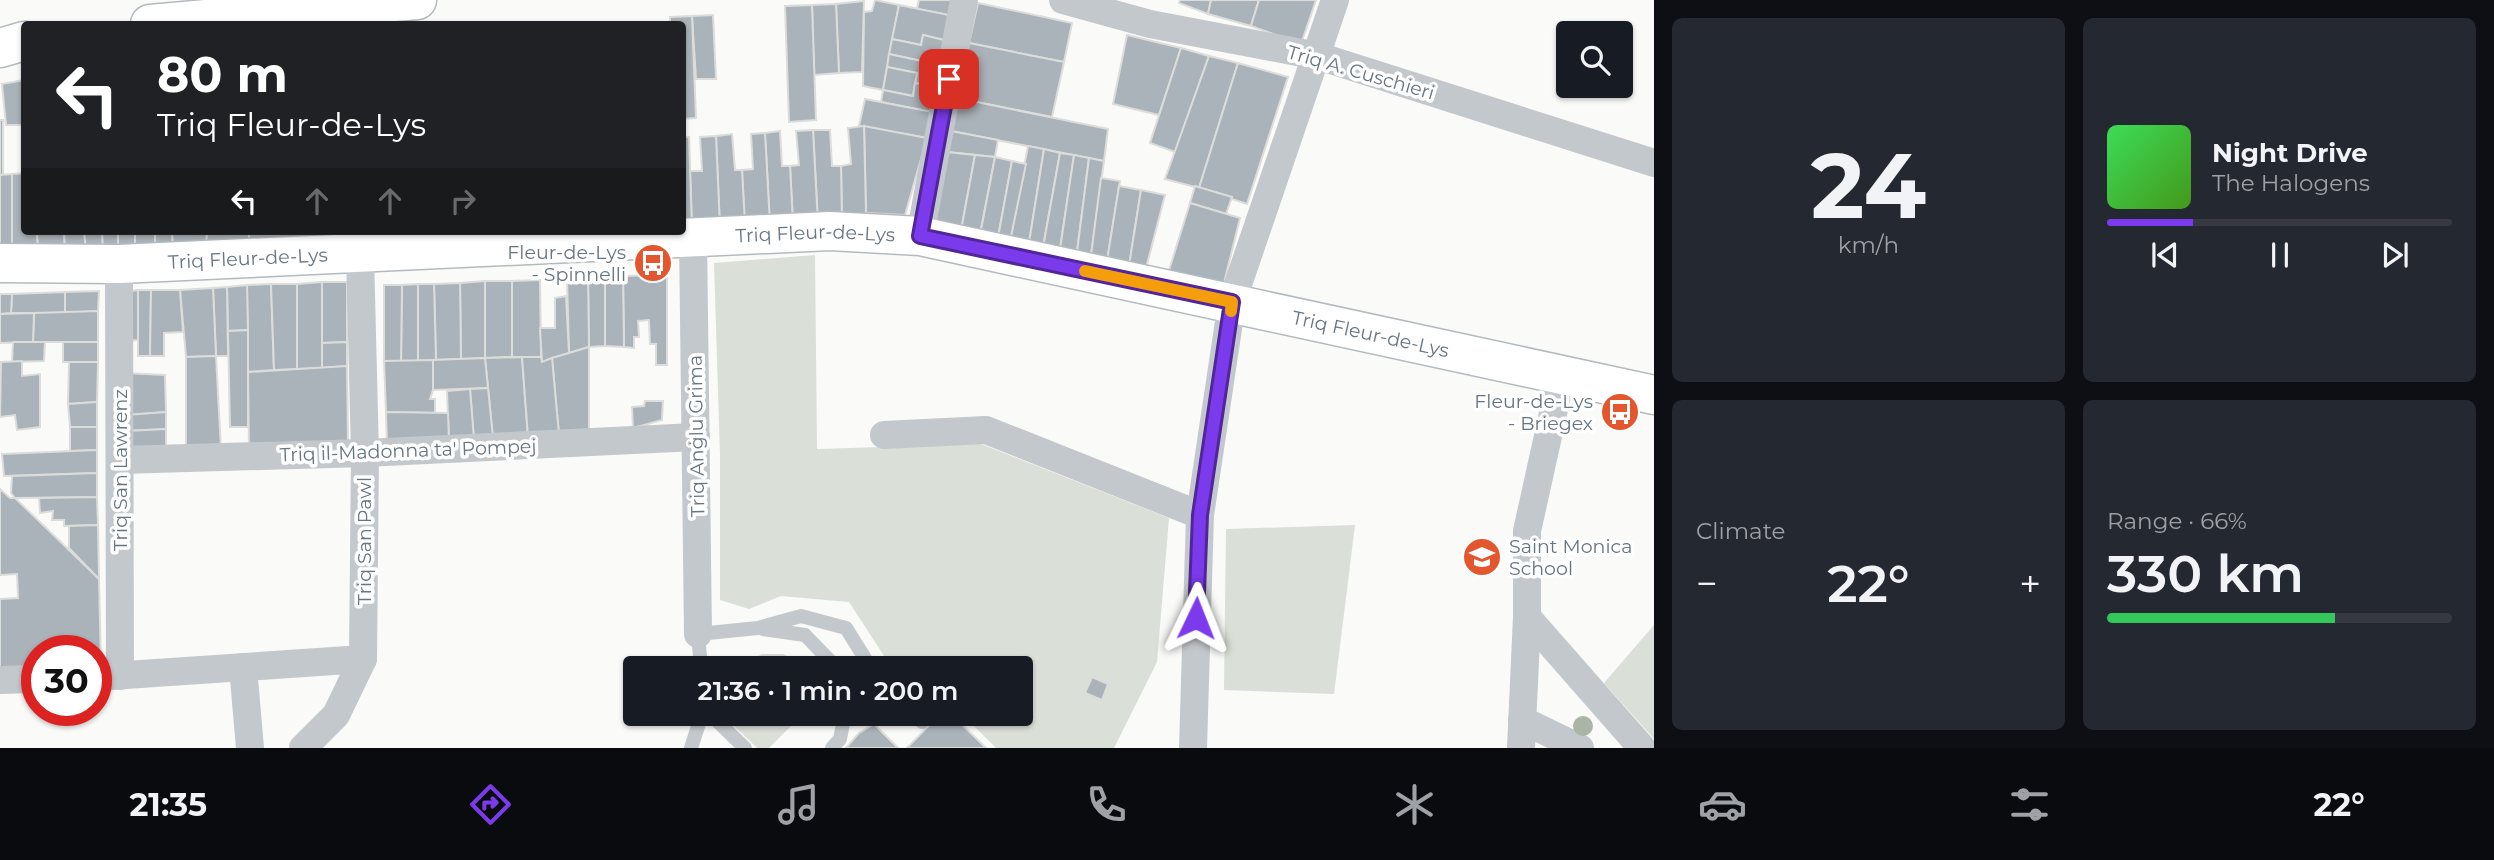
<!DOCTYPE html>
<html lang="en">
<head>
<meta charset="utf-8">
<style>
	body { margin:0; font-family:Montserrat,sans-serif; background:#242831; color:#f1f3f6; height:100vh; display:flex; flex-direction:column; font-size:26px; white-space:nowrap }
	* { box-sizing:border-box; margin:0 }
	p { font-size:23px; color:#9ea1a6 }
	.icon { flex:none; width:38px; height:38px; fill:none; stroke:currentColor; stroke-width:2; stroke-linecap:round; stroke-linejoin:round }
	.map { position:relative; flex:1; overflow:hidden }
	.panel { display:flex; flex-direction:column; gap:18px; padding:18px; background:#0d0f14; width:840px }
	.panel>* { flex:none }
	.guide { position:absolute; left:21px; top:21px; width:665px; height:214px; border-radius:7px; box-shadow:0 2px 5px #0004; background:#202124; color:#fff; overflow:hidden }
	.tools { position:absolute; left:1556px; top:21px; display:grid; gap:14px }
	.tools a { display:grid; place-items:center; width:77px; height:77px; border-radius:7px; background:#171b24; box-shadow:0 2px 5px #0004; font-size:35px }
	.speed { position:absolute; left:21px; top:635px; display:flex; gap:14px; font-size:35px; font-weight:700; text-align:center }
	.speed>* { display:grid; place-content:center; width:91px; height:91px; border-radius:50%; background:#171b24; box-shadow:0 2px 5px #0004; line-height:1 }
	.speed .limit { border:10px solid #d22; background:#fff; color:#111 }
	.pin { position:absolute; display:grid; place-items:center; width:60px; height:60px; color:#fff; margin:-30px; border-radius:14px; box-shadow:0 4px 10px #0006 }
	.me { position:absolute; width:77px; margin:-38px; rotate:2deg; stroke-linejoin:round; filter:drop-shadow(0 0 5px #0008) }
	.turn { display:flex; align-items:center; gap:24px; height:147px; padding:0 21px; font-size:32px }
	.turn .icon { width:91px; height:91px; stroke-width:2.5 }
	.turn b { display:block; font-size:49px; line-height:60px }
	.lanes { display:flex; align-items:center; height:66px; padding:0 21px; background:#0003; justify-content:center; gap:35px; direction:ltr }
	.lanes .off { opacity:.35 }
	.big { font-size:52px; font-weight:600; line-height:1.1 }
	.panel .tile { flex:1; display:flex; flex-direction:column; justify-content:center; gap:10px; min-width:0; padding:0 24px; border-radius:10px; background:#242831 }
	.panel .dial { align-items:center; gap:0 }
	.dial b { font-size:91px; line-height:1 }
	.song { display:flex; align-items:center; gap:21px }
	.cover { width:84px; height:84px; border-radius:10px; background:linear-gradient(135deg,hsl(130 70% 55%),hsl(100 70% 35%)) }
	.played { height:7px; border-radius:4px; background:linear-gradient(90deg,#7c3aed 25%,#363941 25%) }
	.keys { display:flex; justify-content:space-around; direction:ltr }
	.heat { display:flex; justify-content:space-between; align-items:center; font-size:38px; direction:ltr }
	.charge { height:10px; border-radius:5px; background:linear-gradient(90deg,#34c759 66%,#363941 0) }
	.panel .tiles { flex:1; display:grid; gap:18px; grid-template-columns:repeat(2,1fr) }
	.trip { position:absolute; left:623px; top:656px; width:410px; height:70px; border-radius:7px; background:#171b24; box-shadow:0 2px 5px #0004; font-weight:600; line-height:70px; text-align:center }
	.dock { display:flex; height:112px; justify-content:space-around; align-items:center; background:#090b0e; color:#9ea1a6 }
	.dock .icon { width:49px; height:49px }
	.dock .current { color:#7c3aed }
	.dock b { font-size:32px; color:#f1f3f6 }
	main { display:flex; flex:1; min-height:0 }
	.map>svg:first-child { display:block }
	.green { fill:#dadfd7 }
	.building { fill:#aab3b9; stroke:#dcdcda; stroke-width:2 }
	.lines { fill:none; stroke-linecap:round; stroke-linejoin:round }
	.secondary-casing { stroke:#b3babf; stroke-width:41 }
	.service { stroke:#c3c8cc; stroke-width:14 }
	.minor { stroke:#c3c8cc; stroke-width:28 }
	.secondary { stroke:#fff; stroke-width:38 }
	.tree { fill:#aab4a7 }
	.route-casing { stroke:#51269a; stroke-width:18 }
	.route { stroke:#7c3aed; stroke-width:12 }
	.slow { stroke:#f59e0b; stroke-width:12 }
	.labels { text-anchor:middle; stroke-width:7; stroke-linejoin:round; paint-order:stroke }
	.street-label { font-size:19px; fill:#657683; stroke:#fff }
	.poi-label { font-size:19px; fill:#657683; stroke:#fff; text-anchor:end }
</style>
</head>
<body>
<main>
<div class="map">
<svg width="1654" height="748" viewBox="0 0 1654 748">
	<rect width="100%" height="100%" fill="#fafaf8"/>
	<!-- green -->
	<g class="green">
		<path d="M815,255L817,449L981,444L1169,518L1157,662L1114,748H996L962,714H1020V668H892L849,602L781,596L749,609L720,600V455L714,263Z"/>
		<path d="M1355,525L1334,694L1224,690L1226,529Z"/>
		<path d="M1654,625V739L1604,683Z"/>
		<path d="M762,654H784L804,668H735Z"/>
		<path d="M722,714H803L769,748H757Z"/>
	</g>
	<!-- building -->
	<g class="building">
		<path d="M875,0L899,5L883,90L863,86L864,12L872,11Z"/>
		<path d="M919,0H952L949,15L917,9Z"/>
		<path d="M1180,0H1211L1208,14L1179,3Z"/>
		<path d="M1211,0H1259L1251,26L1208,14Z"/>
		<path d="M1259,0H1316L1301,44L1251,26Z"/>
		<path d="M864,1L862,72L839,73L836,4Z"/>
		<path d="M978,3L1072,23L1064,62L969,43Z"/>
		<path d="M836,4L839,73L814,75L812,5Z"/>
		<path d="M812,5L816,120L789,122L785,6Z"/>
		<path d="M899,5L949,15L944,40L923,35L921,45L892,39Z"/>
		<path d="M713,15L716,79H696L692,16Z"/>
		<path d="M692,16L696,118L682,119V24H670V17Z"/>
		<path d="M923,35L944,40L940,65L889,54L892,39L921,45Z"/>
		<path d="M1127,35L1181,48L1159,115L1113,104Z"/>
		<path d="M969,43L1064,62L1052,117L957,98Z"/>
		<path d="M1181,48L1209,56L1175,152L1150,143Z"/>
		<path d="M889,54L940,65L936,87L915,83L917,73L887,67Z"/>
		<path d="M1209,56L1238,63L1199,188L1165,179Z"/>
		<path d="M1238,63L1288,77L1247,204L1199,188Z"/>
		<path d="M887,67L917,73L913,96L883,90Z"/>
		<path d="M24,80V125H6L2,84Z"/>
		<path d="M915,83L936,87L932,112L881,102L883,90L913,96Z"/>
		<path d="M957,98L1108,129L1104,161L951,131Z"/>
		<path d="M865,99L932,112L927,138L859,126Z"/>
		<rect x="0" y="120" width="3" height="55"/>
		<path d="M864,126L927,138L905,215L866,213Z"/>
		<path d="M864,126L866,213L842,222L841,166L851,164L848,128Z"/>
		<path d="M813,130H830L832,166H841L842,222L818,224Z"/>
		<path d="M813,130L818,224L793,223L790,166L799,165L796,131Z"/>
		<path d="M780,131L782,166H790L793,223L770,225L765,133Z"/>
		<path d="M951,131L998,140L995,157L947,152Z"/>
		<path d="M765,133L770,225H745L742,170L753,169L751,134Z"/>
		<path d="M732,134L735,170H742L745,225L720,228L716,136Z"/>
		<path d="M716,136L720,228L692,229L690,171H702L700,137Z"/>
		<path d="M682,137H689L692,229H682Z"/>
		<path d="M1028,146L1044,149L1028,249L1009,246Z"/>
		<path d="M1044,149L1060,153L1042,253L1028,249Z"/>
		<path d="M947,152L975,155L960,236L934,231Z"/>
		<path d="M1060,153L1074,155L1059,256L1042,253Z"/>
		<path d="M975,155L995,157L979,240L960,236Z"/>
		<path d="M1074,155L1089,158L1076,260L1059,256Z"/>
		<path d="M995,157L1012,161L997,243L979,240Z"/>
		<path d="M1089,158L1104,161L1090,263L1076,260Z"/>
		<path d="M1012,161L1026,164L1009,246L997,243Z"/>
		<path d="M24,173V231H37L38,250L12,251V174Z"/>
		<path d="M12,174V251H0V175Z"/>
		<path d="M1101,178L1120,181L1106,267L1090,263Z"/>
		<path d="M1119,186L1141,190L1128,272L1106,267Z"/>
		<path d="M1195,186L1232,197L1226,214L1190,203Z"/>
		<path d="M1141,190L1165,195L1144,276L1128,272Z"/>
		<path d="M1190,203L1240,218L1222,291L1166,280Z"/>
		<path d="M37,231H64L65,250H38Z"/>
		<path d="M64,231H84L86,249L65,250Z"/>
		<path d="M84,231H102L103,249H86Z"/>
		<path d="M102,231H118V248L103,249Z"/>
		<path d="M118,231H135V247L118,248Z"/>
		<rect x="135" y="231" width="20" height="16"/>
		<path d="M155,231H172L173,247H155Z"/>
		<path d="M172,231H207V249L173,247Z"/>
		<path d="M207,231H249V245L206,247Z"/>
		<path d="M249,231H327L328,242L249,245Z"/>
		<path d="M327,231H377V240L328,242Z"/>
		<path d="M667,275V365H656V344H650L649,320L638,321L639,337H634V348L624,347L623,276Z"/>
		<path d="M605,276H623L624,347L605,346Z"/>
		<path d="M605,276V346L589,347L588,277Z"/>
		<path d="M588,277L589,347L569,353L567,278Z"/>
		<path d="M540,280L541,357H512V281Z"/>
		<path d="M485,281H512V357L485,358Z"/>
		<path d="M485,281V358L461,359L460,283Z"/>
		<path d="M322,282V368L297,369V284Z"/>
		<path d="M322,282H347V342L322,343Z"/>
		<path d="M460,283L461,359L436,360L434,284Z"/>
		<path d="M271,284L274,370L248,372L247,285Z"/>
		<path d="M271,284H297V369L274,370Z"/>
		<path d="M418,284H434L436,360L418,361Z"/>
		<path d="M418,284V361H401L402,285Z"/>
		<path d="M247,285L248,330L228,331L227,287Z"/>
		<path d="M384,285H402L401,361H384Z"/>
		<path d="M227,287L228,356H216L213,288Z"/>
		<path d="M213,288L216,356L186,357L180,290Z"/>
		<path d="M138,290H151L150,356H138Z"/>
		<path d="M138,290V340L125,341L124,292Z"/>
		<path d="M151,290H180L183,332L164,333V356H150Z"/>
		<path d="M99,291L98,311L65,313V292Z"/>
		<path d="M65,292V313H11L12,294Z"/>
		<path d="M0,294H12L11,313L0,314Z"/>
		<path d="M566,296L569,353L542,362L540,328H555V298Z"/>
		<path d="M98,311V342H33L34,313Z"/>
		<path d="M34,313L33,342L0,343V314Z"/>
		<path d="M248,330V427H230L228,331Z"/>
		<path d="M13,342H45L44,361L12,362Z"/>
		<rect x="63" y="342" width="35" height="20"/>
		<path d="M347,342V366L322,368V343Z"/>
		<path d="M589,347V432L559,435L552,358Z"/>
		<path d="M216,356L221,450L186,451V357Z"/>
		<path d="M522,357L528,437L493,438L485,358Z"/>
		<path d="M522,357H541L542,362L552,358L559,435L528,437Z"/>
		<path d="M485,358L488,388L433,390V360Z"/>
		<path d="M433,360V390L430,399H435V413L386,412L384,361Z"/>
		<path d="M22,361V376L40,374V427L17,430L15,415L0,417L1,362Z"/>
		<path d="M69,362H98L97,402L68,404Z"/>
		<path d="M347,366L348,444L249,448L248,372Z"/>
		<path d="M124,373L165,375L166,412L126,415Z"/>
		<path d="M488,388L493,438L474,440L470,389Z"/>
		<path d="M470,389L474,440L449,441L447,391Z"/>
		<path d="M645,401H663L662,420L633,428L632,407L644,406Z"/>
		<path d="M97,402V427H70L68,404Z"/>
		<path d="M166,412V429L126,431V415Z"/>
		<path d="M386,412L448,413L449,441L387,444Z"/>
		<path d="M70,427H97V450L70,451Z"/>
		<path d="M166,429V450L125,451L126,431Z"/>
		<path d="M97,450V473L4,476L2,454Z"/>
		<path d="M97,473V497L15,498L11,493L12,476Z"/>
		<path d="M0,489L10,498H15L99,579L101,666H96V651H37V667H0V599L18,598L17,574L0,575Z"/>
		<path d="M97,497L98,525L64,526V520H52L53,511L40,513L39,498Z"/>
		<path d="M98,525L99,579L69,548V526Z"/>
		<path d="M1092,677L1108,684L1102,700L1085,693Z"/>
		<path d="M940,714H951L986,748H907Z"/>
		<path d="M874,724L898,748H846L859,733Z"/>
	</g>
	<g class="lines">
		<defs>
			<g id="secondary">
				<path d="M150,24L417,0"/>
				<path d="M0,48L24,41"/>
				<path id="s1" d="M0,263L119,264L830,231L920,236L1654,395"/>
			</g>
		</defs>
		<!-- secondary casing -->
		<use href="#secondary" class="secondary-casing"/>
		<!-- service -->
		<g class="service">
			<path d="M763,629L805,635L837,668"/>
			<path d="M701,668L698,634L758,628L801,616L846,628L871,668"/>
			<path d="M710,714L745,748"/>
			<path d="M914,714L922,722"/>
			<path d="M691,748L702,714"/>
			<path d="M832,748L840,739L845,714"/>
		</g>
		<!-- minor -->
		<g class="minor">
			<path d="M1063,0L1150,24L1318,56L1654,163"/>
			<path d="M920,236L964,0"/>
			<path d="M693,238L698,634"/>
			<path d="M119,264L120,676"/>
			<path d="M884,435L986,430L1200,515"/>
			<path d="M120,460L365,453L696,437"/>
			<path d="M1527,617L1642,748"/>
			<path d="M243,667L250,748"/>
			<path d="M96,677L363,659"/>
			<path d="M0,680L37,679"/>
			<path d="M1522,720L1580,748"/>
			<path d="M303,748L336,715L363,659L365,453L360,255"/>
			<path d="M1193,748L1200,515L1232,302L1335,0"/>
			<path d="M1521,748L1527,617V531L1562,373"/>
		</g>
		<!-- secondary -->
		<use href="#secondary" class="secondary"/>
	</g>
	<!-- trees -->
	<circle class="tree" cx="1583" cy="726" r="10"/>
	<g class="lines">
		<defs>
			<path id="route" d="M949,79L920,236L1232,302L1200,515L1196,618"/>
		</defs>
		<!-- route casing -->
		<use href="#route" class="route-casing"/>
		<!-- route -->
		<use href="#route" class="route"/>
		<!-- slow -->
		<path class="slow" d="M1085,271L1232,302L1231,311"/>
	</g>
	<!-- icons -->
	<defs>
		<symbol id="bus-disc" viewBox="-11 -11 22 22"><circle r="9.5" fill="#e4572e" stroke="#fff"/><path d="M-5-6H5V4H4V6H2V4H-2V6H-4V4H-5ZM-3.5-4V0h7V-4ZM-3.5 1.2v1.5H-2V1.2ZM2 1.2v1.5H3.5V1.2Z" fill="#fff"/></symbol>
		<symbol id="school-disc" viewBox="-11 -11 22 22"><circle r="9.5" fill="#e4572e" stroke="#fff"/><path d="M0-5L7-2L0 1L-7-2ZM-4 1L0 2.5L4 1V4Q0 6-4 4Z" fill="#fff"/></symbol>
	</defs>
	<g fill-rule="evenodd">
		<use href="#bus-disc" x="631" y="241" width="44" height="44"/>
		<use href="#bus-disc" x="1598" y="390" width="44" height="44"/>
		<use href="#school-disc" x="1460" y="535" width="44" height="44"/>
	</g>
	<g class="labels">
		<!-- street labels -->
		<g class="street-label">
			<text transform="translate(1361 72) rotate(16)" y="7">Triq A. Cuschieri</text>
			<text dy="7" stroke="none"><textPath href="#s1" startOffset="816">Triq Fleur-de-Lys</textPath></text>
			<text dy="7" stroke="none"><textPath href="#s1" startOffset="248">Triq Fleur-de-Lys</textPath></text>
			<text dy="7" stroke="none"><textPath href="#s1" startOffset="1382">Triq Fleur-de-Lys</textPath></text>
			<text transform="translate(696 436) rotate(-91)" y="7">Triq Anġlu Grima</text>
			<text transform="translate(408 450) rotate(-2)" y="7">Triq il-Madonna ta' Pompej</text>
			<text transform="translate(120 470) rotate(-90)" y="7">Triq San Lawrenz</text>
			<text transform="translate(364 541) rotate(-90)" y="7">Triq San Pawl</text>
		</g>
		<!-- poi labels -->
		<g class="poi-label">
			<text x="626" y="259">Fleur-de-Lys<tspan x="626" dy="22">- Spinnelli</tspan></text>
			<text x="1593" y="408">Fleur-de-Lys<tspan x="1593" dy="22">- Briegex</tspan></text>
			<text x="1509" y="553" text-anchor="start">Saint Monica<tspan x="1509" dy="22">School</tspan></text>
		</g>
	</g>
</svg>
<div class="tools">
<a><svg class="icon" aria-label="search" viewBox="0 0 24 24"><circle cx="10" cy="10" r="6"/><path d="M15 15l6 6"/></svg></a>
</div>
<div class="speed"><div class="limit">30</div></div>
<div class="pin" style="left:949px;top:79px;background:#d93025"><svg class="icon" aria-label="arrive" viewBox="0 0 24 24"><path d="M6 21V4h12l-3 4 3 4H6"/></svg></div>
<svg class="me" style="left:1196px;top:618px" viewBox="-20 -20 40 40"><path d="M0-17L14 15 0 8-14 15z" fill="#7c3aed" stroke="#fff" stroke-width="4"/></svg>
<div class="trip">21:36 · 1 min · 200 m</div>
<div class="guide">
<div class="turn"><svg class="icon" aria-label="left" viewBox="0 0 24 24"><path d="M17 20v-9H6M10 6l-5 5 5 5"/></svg><div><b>80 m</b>Triq Fleur-de-Lys</div></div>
<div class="lanes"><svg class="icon" aria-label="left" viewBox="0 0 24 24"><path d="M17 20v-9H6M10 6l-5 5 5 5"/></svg><svg class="icon off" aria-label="ahead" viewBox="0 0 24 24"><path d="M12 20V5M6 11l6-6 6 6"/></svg><svg class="icon off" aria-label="ahead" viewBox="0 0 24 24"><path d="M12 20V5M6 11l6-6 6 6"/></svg><svg class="icon off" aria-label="right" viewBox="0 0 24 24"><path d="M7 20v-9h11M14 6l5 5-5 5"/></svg></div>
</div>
</div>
<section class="panel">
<div class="tiles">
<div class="tile dial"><b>24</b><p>km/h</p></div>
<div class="tile">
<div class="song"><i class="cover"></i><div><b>Night Drive</b><p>The Halogens</p></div></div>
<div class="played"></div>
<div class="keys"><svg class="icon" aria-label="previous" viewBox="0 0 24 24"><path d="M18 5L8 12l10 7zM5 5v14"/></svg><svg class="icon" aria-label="pause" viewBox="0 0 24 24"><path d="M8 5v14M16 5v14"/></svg><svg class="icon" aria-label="next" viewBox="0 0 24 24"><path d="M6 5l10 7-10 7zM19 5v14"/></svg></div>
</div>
<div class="tile"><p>Climate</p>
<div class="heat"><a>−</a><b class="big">22°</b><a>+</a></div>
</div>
<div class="tile"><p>Range · 66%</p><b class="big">330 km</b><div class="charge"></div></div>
</div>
</section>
</main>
<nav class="dock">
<b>21:35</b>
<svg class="icon current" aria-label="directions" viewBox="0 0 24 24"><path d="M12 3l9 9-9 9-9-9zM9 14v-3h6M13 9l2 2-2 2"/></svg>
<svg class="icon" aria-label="music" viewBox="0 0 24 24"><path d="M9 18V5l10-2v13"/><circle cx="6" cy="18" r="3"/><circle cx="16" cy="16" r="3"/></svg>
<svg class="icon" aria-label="phone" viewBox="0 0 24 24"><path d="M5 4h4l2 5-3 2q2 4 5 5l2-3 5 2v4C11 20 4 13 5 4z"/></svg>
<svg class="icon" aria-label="climate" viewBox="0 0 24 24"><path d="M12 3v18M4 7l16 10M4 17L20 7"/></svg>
<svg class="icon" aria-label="car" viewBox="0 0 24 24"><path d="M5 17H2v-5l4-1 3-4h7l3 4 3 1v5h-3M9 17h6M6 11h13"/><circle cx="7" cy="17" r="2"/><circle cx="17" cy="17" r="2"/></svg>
<svg class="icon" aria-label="filters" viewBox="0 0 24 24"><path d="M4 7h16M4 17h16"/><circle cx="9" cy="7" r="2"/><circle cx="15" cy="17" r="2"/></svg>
<b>22°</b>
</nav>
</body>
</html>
